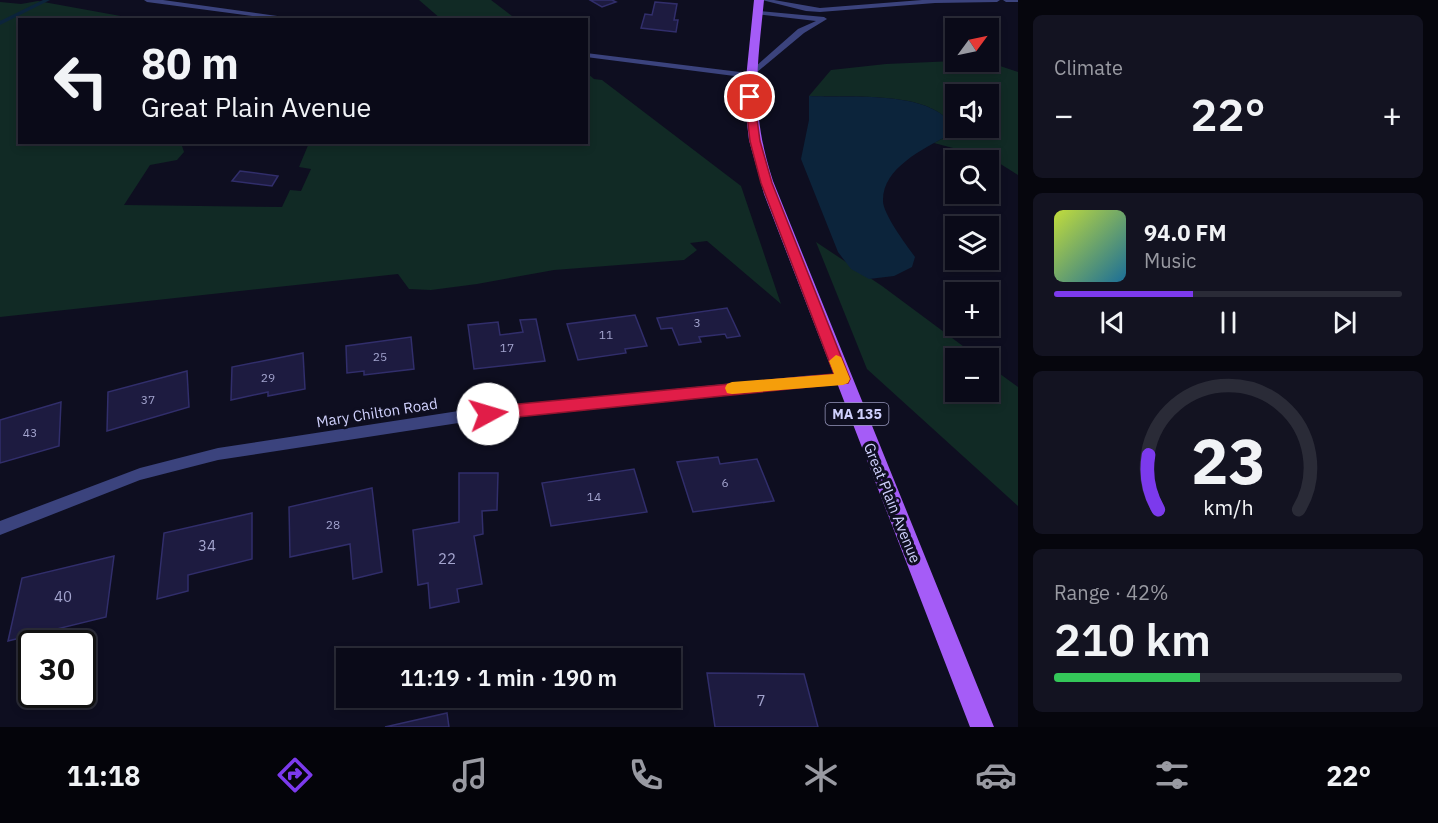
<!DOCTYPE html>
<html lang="en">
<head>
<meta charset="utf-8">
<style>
	body { margin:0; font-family:"IBM Plex Sans",sans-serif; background:#131321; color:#f1f3f6; height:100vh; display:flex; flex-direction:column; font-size:22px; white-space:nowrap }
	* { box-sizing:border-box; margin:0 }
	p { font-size:20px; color:#999aa2 }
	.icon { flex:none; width:33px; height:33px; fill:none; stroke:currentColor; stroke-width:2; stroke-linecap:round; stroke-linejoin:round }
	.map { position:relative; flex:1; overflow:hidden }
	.panel { display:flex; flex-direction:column; gap:15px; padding:15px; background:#06060d; width:420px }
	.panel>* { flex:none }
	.banner { position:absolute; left:18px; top:18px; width:570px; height:126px; border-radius:0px; box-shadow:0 3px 9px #0003,0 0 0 2px #2a2b37; background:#0a0a18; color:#f1f3f6; overflow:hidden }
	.needle { width:39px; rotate:57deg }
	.controls { position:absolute; left:945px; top:18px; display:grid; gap:12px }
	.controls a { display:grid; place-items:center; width:54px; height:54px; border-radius:0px; background:#0a0a18; box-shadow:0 3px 9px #0003,0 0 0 2px #2a2b37; font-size:30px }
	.speed { position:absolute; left:18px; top:630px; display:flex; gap:12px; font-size:30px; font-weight:700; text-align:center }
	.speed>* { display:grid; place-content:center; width:78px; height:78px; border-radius:50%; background:#0a0a18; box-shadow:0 3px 9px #0003,0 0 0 2px #2a2b37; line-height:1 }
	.speed .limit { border:3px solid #111; border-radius:9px; background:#fff; color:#111 }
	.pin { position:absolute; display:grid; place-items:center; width:51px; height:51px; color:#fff; margin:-26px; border:3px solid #fff; border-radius:50%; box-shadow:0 2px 6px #0007 }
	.me { position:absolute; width:66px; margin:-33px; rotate:84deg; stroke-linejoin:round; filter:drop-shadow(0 0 4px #0008) }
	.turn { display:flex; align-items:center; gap:21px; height:126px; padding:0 24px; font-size:27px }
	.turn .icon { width:78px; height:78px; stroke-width:2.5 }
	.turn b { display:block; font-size:42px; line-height:51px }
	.big { font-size:45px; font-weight:600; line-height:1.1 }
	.panel .card { flex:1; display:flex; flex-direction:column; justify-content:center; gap:9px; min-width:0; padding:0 21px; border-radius:9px; background:#131321 }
	.panel .dial { align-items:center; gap:0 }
	.dial svg { height:156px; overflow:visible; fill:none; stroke:#2a2b37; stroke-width:7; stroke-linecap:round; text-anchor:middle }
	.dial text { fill:#f1f3f6; stroke:none }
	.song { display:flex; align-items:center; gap:18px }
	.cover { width:72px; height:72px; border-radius:9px; background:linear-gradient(135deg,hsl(70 70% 55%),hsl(200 70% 35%)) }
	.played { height:6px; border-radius:3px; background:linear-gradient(90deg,#7c3aed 40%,#2a2b37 40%) }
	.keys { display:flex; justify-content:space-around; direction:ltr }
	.heat { display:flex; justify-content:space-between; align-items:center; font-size:33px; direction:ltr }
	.charge { height:9px; border-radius:4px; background:linear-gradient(90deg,#34c759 42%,#2a2b37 0) }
	.trip { position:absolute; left:336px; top:648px; width:345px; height:60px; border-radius:0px; background:#0a0a18; box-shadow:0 3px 9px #0003,0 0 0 2px #2a2b37; font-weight:600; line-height:60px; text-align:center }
	.tabs { display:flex; height:96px; justify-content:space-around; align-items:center; background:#04040a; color:#999aa2 }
	.tabs .icon { width:42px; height:42px }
	.tabs .on { color:#7c3aed }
	.tabs b { font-size:27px; color:#f1f3f6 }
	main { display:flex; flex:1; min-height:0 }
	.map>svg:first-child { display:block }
	.green { fill:#112a25; fill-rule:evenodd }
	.water { fill:#0c243b }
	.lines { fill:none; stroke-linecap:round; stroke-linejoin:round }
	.stream { fill:#0c243b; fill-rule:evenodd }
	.building { fill:#1d1b40; stroke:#312e6b; stroke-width:1.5 }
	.service { fill:#3b437d; fill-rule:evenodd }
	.minor { fill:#3b437d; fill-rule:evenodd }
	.primary { fill:#a55cf7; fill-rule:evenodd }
	.route { fill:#e11d48; stroke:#92132f; stroke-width:1.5 }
	.slow { fill:#f59e0b }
	.labels { text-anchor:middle; stroke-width:6; stroke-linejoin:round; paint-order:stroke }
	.number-label { font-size:12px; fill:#a3a4ce }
	.shield { fill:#0e0e20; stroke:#9696bb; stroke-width:1.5 }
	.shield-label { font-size:14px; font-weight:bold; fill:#d0d1fd }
	.street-label { font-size:15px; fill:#d0d1fd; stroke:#0e0e20 }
	.near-number-label { font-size:15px; fill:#a3a4ce }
</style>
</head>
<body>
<main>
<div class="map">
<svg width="1018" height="727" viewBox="0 0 1018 727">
	<rect width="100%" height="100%" fill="#0e0e20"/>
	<!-- green -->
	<g class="green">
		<path d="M419,0H491L516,19H441Z"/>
		<path d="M38,1L137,19L20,20V142L181,143L184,152L177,160L150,165L124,205L282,207L290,190L301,191L311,169L299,167L309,143L586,142L587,73L594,79L602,80L741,186L781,304L707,241L690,243L697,250L684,260L554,270L477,284L431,290L409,289L398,274L0,317V2L21,4Z"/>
		<path d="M955,61L988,62L1018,72V175L991,158L934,143L947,136L946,118C918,91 847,98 809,96L831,70L886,64ZM956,94H988V128H956Z"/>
		<path d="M816,242L882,286L979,358H956V392H988L989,366L1018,387V506L867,369Z"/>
	</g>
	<!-- water -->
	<path class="water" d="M809,96C847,98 918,91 946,118L947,136C923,149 883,168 883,200C882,213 907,246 915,257L912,267L894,276L869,279L851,269L838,252L801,159L809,120Z"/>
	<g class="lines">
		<!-- stream -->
		<path class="stream" d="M43,0H50L0,25V21Z"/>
	</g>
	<!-- building -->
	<g class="building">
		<path d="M590,0H612L616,2L602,7Z"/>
		<path d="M655,2L677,4L674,20H678L676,32L641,28L645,14L652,15Z"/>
		<path d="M240,171L278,176L272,186L232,181Z"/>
		<path d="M727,308L740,336L727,338L725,334L699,337L701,342L679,345L672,328L661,329L657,318Z"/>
		<path d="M635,315L647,346L625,349L626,353L578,360L567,324Z"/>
		<path d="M536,319L545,361L474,369L468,325L498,322L500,335L523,332L520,320Z"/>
		<path d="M411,337L414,369L364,375V371L347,373L346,346Z"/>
		<path d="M303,353L305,389L268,396V392L231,400L232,367Z"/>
		<path d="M187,371L189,407L107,431L108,392Z"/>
		<path d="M61,402L59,446L0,463V420Z"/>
		<path d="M718,457L720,464L757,459L774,501L693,512L677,462Z"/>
		<path d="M634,469L647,512L551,526L542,483Z"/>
		<path d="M459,473H498L497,510L482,511L483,534L474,536L482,584L457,589L459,602L430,608L428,583L418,585L413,530L459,522Z"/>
		<path d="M372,488L382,572L353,579L350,544L290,557L289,507Z"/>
		<path d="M252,513V559L188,575V591L157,599L164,533Z"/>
		<path d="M114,556L106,617L8,641L22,578Z"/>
		<path d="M707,673L804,674L818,727H715Z"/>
		<path d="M447,713L449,727H385Z"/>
	</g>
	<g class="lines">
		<!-- service -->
		<g class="service">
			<path d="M144,0H163L306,20H283L147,2Z"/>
			<path d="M762,0H774L820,8L922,0H1000L997,2L935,3L820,12L806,11Z"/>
			<path d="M1003,0H1018V2H1006Z"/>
			<path d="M758,11L824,17L827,19L804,33L750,78L586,57V53L748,73L798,29L816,21L756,14L755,13Z"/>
		</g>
		<!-- minor -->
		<path class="minor" d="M843,374L847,375L849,379L847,383L843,384L813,385L465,422L218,460L140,480L0,535V521L140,468L218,448L465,410L813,375Z"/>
		<!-- primary -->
		<path class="primary" d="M754,0H764C757,71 750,110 773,181L994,727H970L764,194L749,140L744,98Z"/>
	</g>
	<!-- route -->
	<path class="route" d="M750,94L754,97L760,141L772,183L850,379L848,383L488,420L483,418L481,414L483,409L488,407L834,374L761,183L750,141L745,97Z"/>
	<!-- slow -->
	<path class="slow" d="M836,355L841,357L850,379L848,383L843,385L732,394L727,393L725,388L727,384L732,382L834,374L829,361Z"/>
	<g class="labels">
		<!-- number labels -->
		<g class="number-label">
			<text x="697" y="327">3</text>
			<text x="606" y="339">11</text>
			<text x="507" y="352">17</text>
			<text x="380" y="361">25</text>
			<text x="268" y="382">29</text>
			<text x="148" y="404">37</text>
			<text x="30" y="437">43</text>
			<text x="725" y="487">6</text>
			<text x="594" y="501">14</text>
			<text x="333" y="529">28</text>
		</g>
		<!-- shield labels -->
		<rect class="shield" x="825.5" y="403" width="63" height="22" rx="4.5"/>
		<g class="shield-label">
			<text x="857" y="419">MA 135</text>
		</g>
		<!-- street labels -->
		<g class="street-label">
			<text transform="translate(377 413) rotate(-9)" y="5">Mary Chilton Road</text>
			<text transform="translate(892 503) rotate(68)" y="5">Great Plain Avenue</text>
		</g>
		<!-- near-number labels -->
		<g class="near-number-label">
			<text x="207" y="551">34</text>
			<text x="447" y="564">22</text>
			<text x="63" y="602">40</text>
			<text x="761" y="706">7</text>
		</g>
	</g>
</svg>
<div class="controls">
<a><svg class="needle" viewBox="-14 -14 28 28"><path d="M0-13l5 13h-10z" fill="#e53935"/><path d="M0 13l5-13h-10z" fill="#999aa2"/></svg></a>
<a><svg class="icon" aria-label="sound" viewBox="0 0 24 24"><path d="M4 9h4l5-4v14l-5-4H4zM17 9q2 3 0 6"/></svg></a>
<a><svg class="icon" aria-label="search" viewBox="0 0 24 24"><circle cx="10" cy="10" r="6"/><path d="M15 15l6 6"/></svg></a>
<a><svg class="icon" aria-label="layers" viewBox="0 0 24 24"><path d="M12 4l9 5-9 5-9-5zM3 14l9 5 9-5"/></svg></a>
<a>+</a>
<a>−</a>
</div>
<div class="speed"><div class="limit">30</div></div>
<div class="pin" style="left:750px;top:97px;background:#d93025"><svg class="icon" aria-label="arrive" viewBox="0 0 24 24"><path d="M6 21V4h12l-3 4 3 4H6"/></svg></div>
<svg class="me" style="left:488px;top:414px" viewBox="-20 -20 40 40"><circle r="19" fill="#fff"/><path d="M0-13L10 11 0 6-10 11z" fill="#e11d48"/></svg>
<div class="trip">11:19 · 1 min · 190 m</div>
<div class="banner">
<div class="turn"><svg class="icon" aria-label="left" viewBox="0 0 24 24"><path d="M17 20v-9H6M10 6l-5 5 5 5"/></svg><div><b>80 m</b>Great Plain Avenue</div></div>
</div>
</div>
<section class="panel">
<div class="card"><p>Climate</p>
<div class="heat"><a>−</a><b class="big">22°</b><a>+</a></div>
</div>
<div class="card">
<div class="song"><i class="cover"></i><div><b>94.0 FM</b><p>Music</p></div></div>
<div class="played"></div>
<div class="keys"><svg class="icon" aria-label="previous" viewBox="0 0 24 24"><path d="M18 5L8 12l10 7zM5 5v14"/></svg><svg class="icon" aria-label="pause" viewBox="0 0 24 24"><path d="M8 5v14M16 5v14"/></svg><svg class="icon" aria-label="next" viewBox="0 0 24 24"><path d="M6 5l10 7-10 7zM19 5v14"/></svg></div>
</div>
<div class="card dial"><svg viewBox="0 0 100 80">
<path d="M14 69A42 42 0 1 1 86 69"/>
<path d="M14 69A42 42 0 0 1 9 41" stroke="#7c3aed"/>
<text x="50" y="56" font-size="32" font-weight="700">23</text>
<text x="50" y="72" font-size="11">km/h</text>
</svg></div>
<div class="card"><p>Range · 42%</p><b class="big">210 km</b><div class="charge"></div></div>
</section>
</main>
<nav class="tabs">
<b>11:18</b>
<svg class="icon on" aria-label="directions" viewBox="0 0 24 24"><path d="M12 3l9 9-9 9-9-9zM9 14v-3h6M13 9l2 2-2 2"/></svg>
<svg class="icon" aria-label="music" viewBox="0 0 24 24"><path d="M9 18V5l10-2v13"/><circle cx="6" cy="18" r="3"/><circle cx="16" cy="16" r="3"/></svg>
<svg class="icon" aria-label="phone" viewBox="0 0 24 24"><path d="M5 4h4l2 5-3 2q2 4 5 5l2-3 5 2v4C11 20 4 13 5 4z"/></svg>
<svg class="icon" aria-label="climate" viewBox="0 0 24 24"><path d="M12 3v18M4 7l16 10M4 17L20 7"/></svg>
<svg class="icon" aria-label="car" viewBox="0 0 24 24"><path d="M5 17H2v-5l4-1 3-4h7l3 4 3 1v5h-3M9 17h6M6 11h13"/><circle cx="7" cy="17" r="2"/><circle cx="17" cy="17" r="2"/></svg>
<svg class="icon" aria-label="filters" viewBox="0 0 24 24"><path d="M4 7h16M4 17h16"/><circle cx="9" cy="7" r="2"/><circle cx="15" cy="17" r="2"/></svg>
<b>22°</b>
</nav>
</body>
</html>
